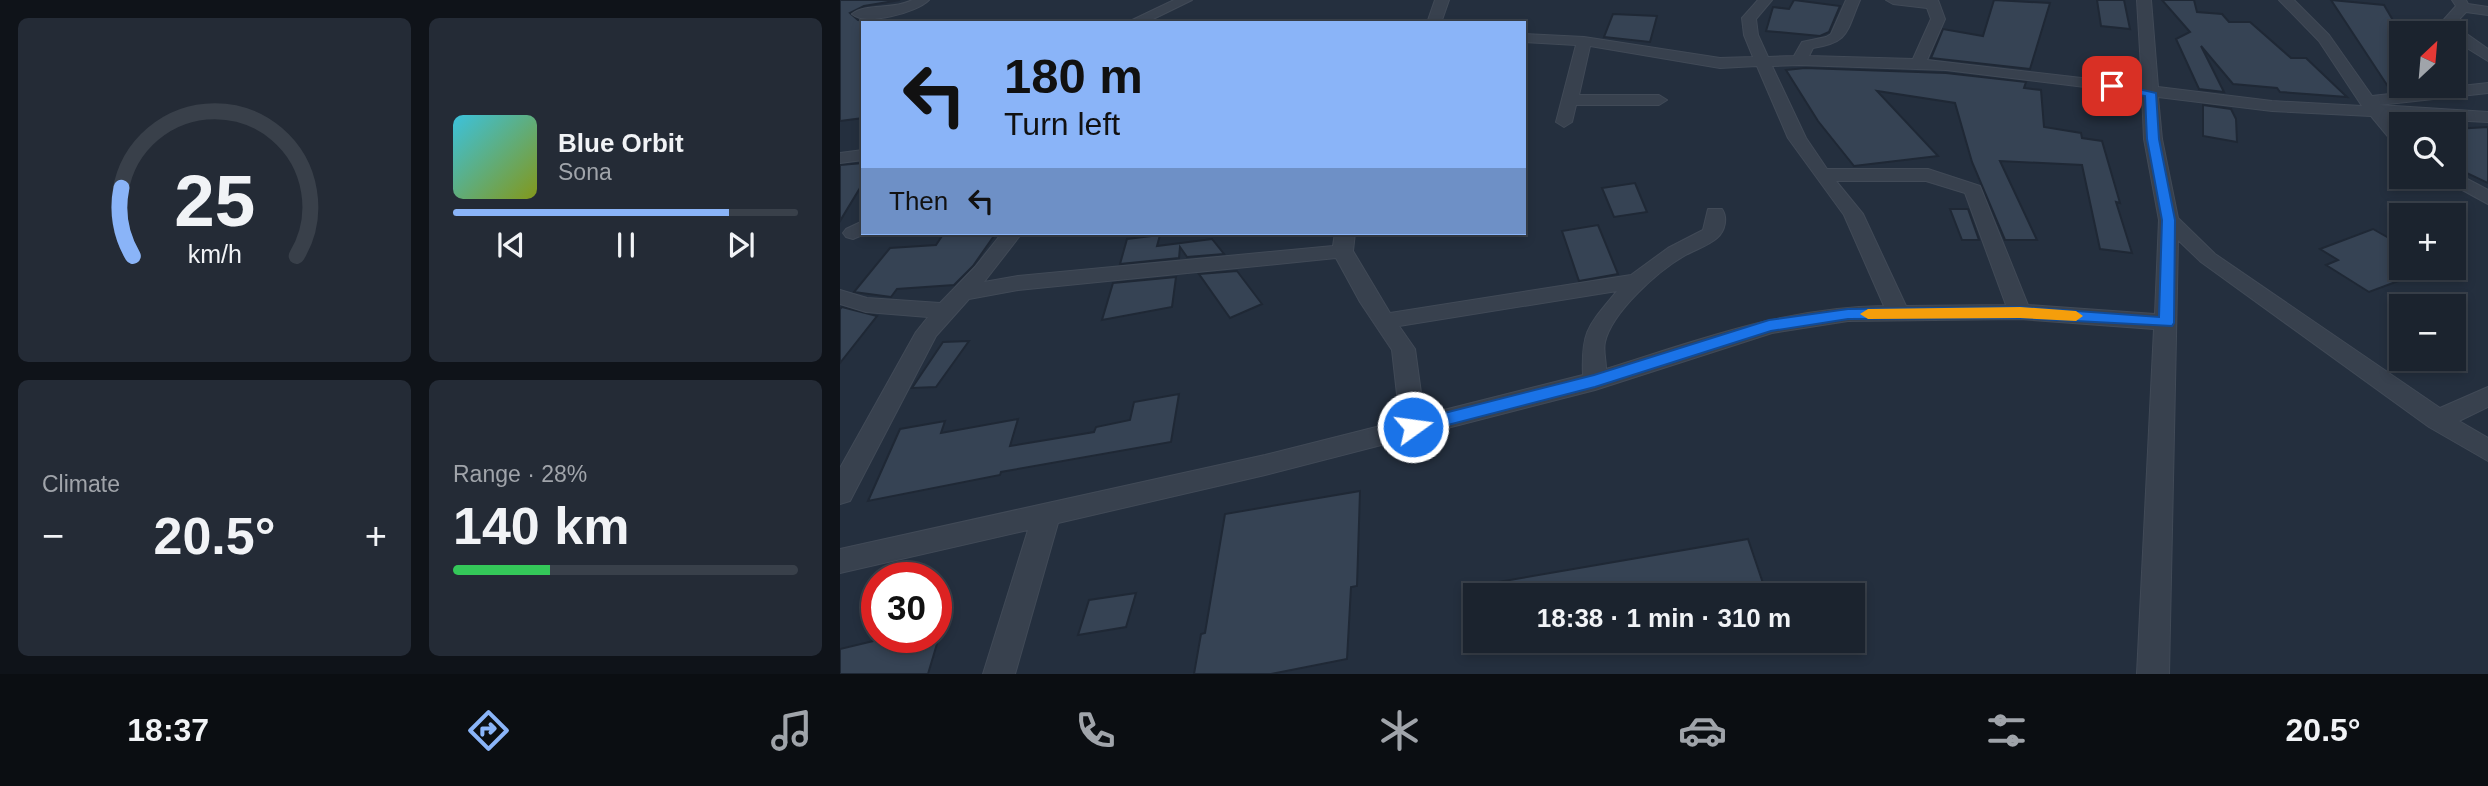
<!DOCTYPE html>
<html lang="en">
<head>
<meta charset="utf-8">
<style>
	body { margin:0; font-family:Arial,sans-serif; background:#242b36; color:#f1f3f6; height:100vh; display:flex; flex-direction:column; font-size:26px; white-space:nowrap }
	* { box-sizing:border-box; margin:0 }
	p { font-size:23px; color:#a0a4aa }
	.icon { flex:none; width:38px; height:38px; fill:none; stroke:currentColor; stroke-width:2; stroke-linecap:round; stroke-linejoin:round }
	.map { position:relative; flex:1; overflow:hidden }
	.drawer { display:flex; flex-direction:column; gap:18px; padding:18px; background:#0f1319; width:840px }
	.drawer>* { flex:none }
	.top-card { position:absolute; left:21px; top:21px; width:665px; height:214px; border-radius:0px; box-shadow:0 4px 10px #0003,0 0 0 2px #39404a; background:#8ab4f8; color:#111; overflow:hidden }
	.needle { width:46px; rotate:26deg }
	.controls { position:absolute; left:1549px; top:21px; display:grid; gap:14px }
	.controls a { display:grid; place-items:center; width:77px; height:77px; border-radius:0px; background:#1b232e; box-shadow:0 4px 10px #0003,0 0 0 2px #39404a; font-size:35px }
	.speed { position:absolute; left:21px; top:562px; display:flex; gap:14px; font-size:35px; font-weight:700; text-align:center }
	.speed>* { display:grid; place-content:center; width:91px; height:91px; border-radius:50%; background:#1b232e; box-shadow:0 4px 10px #0003,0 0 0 2px #39404a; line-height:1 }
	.speed .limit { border:10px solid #d22; background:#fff; color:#111 }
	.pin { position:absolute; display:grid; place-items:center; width:60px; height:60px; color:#fff; margin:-30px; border-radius:14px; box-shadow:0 4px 10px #0006 }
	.me { position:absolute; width:77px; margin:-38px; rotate:76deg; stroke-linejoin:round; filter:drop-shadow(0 0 5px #0008) }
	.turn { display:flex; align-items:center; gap:24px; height:147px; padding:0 28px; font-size:32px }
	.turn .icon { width:91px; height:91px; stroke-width:2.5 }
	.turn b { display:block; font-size:49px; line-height:60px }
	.then { display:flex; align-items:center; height:66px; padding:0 28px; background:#0003; gap:14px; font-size:26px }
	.big { font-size:52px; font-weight:800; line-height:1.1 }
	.drawer .tile { flex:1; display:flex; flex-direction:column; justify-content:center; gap:10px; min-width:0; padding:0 24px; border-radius:10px; background:#242b36 }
	.drawer .dial { align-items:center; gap:0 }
	.dial svg { height:182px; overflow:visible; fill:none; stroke:#39404a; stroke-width:7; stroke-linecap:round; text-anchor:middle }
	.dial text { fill:#f1f3f6; stroke:none }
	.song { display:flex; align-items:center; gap:21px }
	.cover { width:84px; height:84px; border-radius:10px; background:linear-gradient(135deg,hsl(190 70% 55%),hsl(70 70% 35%)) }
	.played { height:7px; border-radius:4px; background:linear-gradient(90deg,#8ab4f8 80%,#39404a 80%) }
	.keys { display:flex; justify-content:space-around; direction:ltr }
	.heat { display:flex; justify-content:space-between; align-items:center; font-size:38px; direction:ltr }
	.charge { height:10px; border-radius:5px; background:linear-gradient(90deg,#34c759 28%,#39404a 0) }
	.drawer .tiles { flex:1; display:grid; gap:18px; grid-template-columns:repeat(2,1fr) }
	.trip { position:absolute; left:623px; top:583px; width:402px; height:70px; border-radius:0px; background:#1b232e; box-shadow:0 4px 10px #0003,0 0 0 2px #39404a; font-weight:800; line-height:70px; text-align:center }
	.tabs { display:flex; height:112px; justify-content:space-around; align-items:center; background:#0b0e12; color:#a0a4aa }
	.tabs .icon { width:49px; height:49px }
	.tabs .active { color:#8ab4f8 }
	.tabs b { font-size:32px; color:#f1f3f6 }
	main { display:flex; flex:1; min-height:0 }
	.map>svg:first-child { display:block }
	.building { fill:#364354; stroke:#1f2835; stroke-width:2 }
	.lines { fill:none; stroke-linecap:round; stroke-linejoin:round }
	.minor-casing { stroke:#414a57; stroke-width:2 }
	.minor { fill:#38414e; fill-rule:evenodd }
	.route { fill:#1a73e8; stroke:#114b97; stroke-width:2 }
	.slow { fill:#f59e0b }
</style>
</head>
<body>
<main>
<section class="drawer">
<div class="tiles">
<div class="tile dial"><svg viewBox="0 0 100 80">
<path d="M14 69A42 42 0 1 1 86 69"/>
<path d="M14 69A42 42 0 0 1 9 39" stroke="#8ab4f8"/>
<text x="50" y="56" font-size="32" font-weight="700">25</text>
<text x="50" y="72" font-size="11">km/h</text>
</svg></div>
<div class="tile">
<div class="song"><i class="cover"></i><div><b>Blue Orbit</b><p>Sona</p></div></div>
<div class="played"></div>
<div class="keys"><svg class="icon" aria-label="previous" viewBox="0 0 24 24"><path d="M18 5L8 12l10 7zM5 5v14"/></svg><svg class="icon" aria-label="pause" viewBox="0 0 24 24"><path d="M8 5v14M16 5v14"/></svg><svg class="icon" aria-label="next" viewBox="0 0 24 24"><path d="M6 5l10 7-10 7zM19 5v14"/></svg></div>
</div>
<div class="tile"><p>Climate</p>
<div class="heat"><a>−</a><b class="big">20.5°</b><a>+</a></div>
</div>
<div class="tile"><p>Range · 28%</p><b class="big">140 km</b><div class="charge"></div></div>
</div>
</section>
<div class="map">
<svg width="1648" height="674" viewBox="0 0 1648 674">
	<rect width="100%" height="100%" fill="#242f3e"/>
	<!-- building -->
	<g class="building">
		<path d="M0,0H60L24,6L10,13L18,20L27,21L23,23V118L0,121Z"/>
		<path d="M954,0L1000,6L989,32L980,36L926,31L933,7L949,9Z"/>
		<path d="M1154,0L1210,3L1190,69L1091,58L1103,29L1143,36Z"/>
		<path d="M1257,0H1284L1290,29L1261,26Z"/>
		<path d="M1322,0H1354L1357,12L1382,14L1389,22H1410L1451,58H1466L1507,97L1440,92L1437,88L1393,84L1361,46L1384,92L1359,89L1336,39L1350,32Z"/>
		<path d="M1491,0L1544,5L1561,34V90L1551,91Z"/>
		<path d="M773,14L817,16L810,42L764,37Z"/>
		<path d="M965,68L1106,73L1186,82L1184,88L1201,90L1204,127L1241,133L1242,138L1262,141L1280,203L1276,202L1292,253L1260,249L1242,165L1160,161L1197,240H1165L1132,162L1115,103L1037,91L1098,156L1014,166L978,121L946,70Z"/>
		<path d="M1363,105L1391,109L1396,119L1397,142L1363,136Z"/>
		<path d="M1648,127V183L1614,167V129Z"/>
		<path d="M23,163V183L0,221V165Z"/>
		<path d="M795,183L807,212L774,217L762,188Z"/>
		<path d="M1110,209H1128L1139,240H1122Z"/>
		<path d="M758,225L778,274L739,281L722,231Z"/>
		<path d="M1533,229L1561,245V280L1529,292L1486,265L1498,260L1480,249Z"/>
		<path d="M156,233L133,266L114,285L57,289L51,297L14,292L50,248L96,245L102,236Z"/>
		<path d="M320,235L317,246L372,239L384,254L347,257L340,247L339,258L280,264L287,239Z"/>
		<path d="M397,271L422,304L390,318L359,274Z"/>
		<path d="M336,277L332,307L262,320L273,283Z"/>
		<path d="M2,307L37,316L0,363V309Z"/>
		<path d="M129,341L96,387L72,388L103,342Z"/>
		<path d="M339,394L331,442L161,472L160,475L28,501L60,429L105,421L101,433L178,419L170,446L254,432L256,427L290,420L294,402Z"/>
		<path d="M520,491L517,586L511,587L507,659L431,674H354L361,634L365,633L385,514Z"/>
		<path d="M908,539L927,595H653L652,583Z"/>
		<path d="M296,593L286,627L238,635L249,600Z"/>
		<path d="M50,637H99L88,674H0V649Z"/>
	</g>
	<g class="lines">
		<defs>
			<g id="minor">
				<path d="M72,0H89C76,13 26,26 12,14C25,3 54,10 72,0Z"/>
				<path d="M334,0H352L305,23H286Z"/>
				<path d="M595,0H609L601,23H587Z"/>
				<path d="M918,0H932L916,19L918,35L928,57L954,56L962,42L986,37L991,34L1006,0H1020C1006,32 1010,42 973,48L969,56L1073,59L1091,19L1087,8L1053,4L1046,0H1098L1105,19L1087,60L1302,85L1297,0H1311L1318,87L1432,101L1522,106L1479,41L1439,0H1454L1489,35L1532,96L1648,83V93L1539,105L1648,112V122L1550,117L1561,130V146L1555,145L1531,116L1432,111L1318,97L1322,139L1338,218L1375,254L1600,408L1648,387V407L1619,421L1648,438V461L1589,427L1361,262L1338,240L1329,674H1297L1314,329L1180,319L1008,321L932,333L755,390L425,475L218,523L175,674H143L188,530L0,573V549L425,455L560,421L552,350L520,302L496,258L178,290L129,299L96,336L10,501L0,504V468L76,332L88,317L26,312L0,304V290L27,298L100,303L135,267L162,233H182L144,282L178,276L493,246L495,233H515L513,251L550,313L791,275L828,248L863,230L868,209H882C888,218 885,231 877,238C868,246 854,250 844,256C818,271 772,312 765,342C763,350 766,360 766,369C859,340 946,307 1044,306L1004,215L948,138L917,66L880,68L750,46L739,95H819L827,100L819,105H736L732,122L724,127L716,122L736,45L684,42V34L744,37L880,58L913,57L904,35L902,18ZM959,65L1106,70L1302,94L1304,139L1319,220L1315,314L1188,305L1140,186L1088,169H987L966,138L932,66ZM996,181H1086L1125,193L1166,305L1066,306L1023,214ZM777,291C749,325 741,330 743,375L584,415L575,349L559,326Z"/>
				<path d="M1612,0H1626L1628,4L1648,7V15L1626,12L1614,25L1648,49V61L1614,40V33H1605L1599,25L1616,6Z"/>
				<path d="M23,150V160L0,163V153Z"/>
				<path d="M1614,172L1648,190V204L1606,181L1604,177H1614Z"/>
				<path d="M23,221V233H27L13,239L6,237L3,233L6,229Z"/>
			</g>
		</defs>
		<!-- minor casing -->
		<use href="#minor" class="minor-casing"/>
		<!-- minor -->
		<use href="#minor" class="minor"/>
	</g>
	<!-- route -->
	<path class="route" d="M1272,83L1316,93L1319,139L1335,220L1334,323L1332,326L1180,318L1008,319L931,331L755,387L573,434L567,432L564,427L567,422L573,421L754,375L929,320L1008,309L1180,307L1319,317L1322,220L1307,139L1305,96L1268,89V84Z"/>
	<!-- slow -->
	<path class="slow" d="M1180,307L1236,311L1243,316L1236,321L1180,318L1028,319L1020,314L1028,309Z"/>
</svg>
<div class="controls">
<a><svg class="needle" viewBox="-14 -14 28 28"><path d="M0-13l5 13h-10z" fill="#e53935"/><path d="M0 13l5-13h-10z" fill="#a0a4aa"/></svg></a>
<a><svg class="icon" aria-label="search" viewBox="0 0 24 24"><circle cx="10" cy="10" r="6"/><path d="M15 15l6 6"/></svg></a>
<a>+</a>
<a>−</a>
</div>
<div class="speed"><div class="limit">30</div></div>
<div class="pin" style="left:1272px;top:86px;background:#d93025"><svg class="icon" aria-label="arrive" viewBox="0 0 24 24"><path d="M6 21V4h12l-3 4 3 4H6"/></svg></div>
<svg class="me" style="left:573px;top:427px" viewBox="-20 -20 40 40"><circle r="17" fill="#1a73e8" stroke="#fff" stroke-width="3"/><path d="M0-11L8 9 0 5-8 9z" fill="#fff"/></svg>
<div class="trip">18:38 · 1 min · 310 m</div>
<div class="top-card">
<div class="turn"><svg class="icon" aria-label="left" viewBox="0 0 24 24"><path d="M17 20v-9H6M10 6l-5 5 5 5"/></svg><div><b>180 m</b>Turn left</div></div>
<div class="then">Then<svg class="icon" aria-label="left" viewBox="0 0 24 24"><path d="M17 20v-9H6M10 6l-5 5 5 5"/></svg></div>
</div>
</div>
</main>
<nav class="tabs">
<b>18:37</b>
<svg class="icon active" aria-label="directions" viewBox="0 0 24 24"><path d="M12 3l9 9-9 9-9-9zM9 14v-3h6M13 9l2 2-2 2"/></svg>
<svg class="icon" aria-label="music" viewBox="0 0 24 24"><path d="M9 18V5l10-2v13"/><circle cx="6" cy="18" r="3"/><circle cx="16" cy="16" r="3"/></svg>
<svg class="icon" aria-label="phone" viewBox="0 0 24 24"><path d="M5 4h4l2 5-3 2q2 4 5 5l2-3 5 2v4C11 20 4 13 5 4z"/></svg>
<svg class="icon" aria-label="climate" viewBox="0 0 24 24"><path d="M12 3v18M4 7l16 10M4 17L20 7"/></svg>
<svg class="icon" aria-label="car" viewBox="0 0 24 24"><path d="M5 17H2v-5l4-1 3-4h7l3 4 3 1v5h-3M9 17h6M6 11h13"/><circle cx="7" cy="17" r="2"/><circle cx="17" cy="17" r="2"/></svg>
<svg class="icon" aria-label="filters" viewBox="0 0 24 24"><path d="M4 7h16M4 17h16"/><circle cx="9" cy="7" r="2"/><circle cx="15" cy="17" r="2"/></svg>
<b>20.5°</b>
</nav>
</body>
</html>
